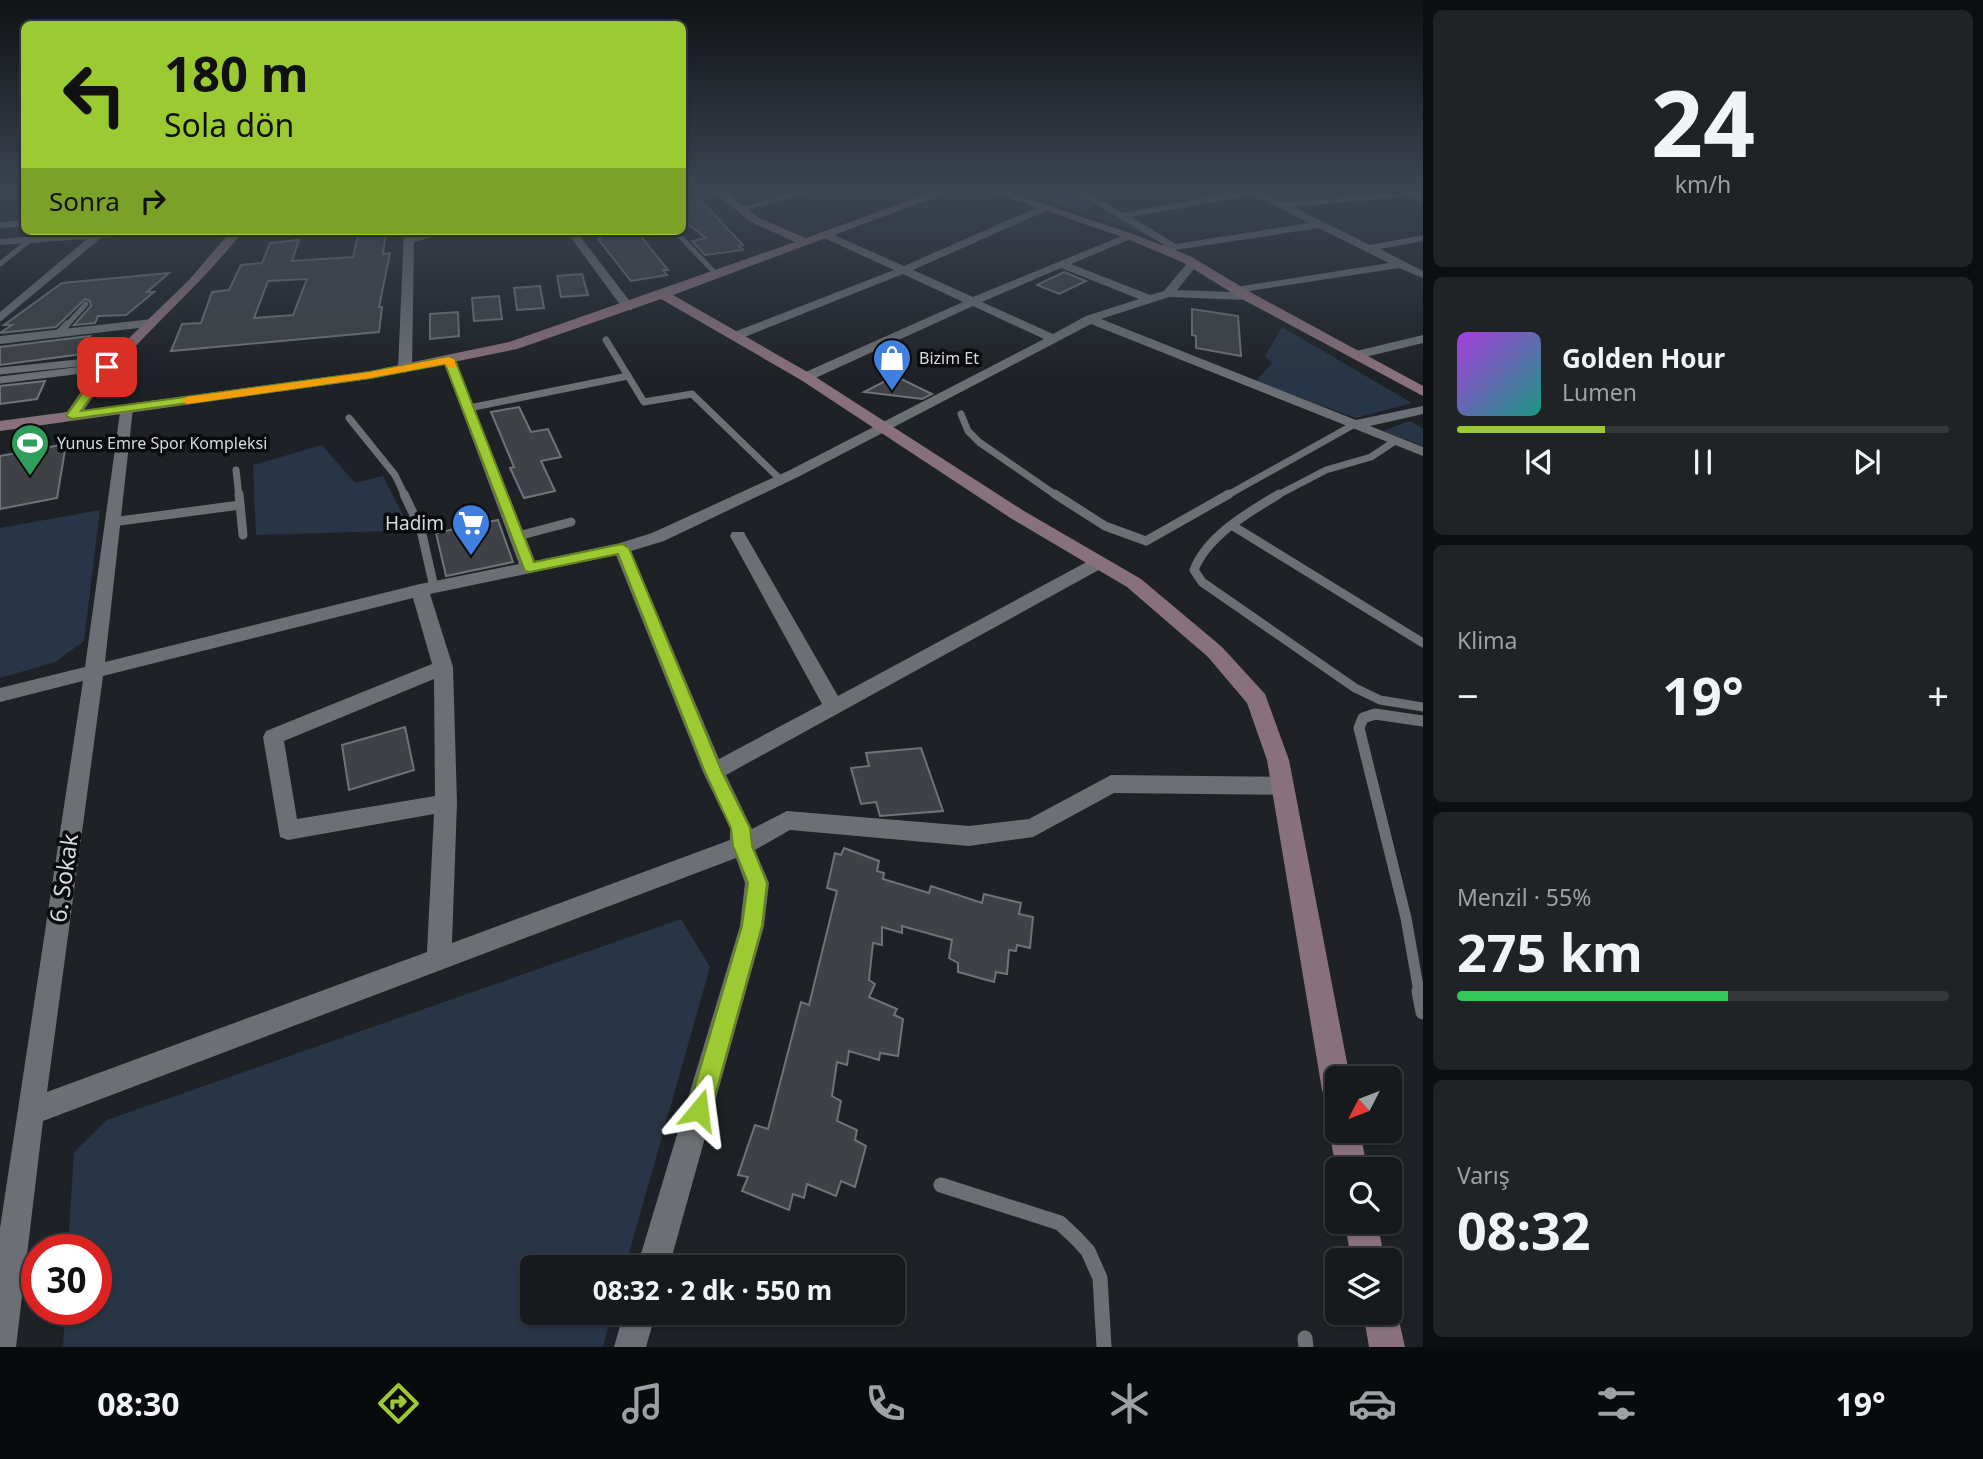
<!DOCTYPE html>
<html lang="tr">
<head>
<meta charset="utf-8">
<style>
	body { margin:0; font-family:"Noto Sans",sans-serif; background:#1f2325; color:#f1f3f6; height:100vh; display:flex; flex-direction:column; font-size:26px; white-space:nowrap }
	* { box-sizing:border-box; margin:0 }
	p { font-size:23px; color:#9ea1a3 }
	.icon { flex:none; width:38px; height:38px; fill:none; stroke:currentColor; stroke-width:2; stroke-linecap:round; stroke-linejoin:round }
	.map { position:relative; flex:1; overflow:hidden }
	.details { display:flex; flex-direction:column; gap:10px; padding:10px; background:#0c0e0f; width:560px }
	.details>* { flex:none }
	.top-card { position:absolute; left:21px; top:21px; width:665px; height:214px; border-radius:10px; box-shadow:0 2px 5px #0004,0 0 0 2px #35383b; background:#9cca32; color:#111; overflow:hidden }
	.needle { width:46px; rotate:228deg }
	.fabs { position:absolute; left:1325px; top:1066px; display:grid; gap:14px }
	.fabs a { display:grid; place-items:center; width:77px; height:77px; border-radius:10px; background:#161a1c; box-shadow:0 2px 5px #0004,0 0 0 2px #35383b; font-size:35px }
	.speed { position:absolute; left:21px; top:1234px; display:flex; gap:14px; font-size:35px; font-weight:700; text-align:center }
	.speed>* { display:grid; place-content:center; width:91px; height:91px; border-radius:50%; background:#161a1c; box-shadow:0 2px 5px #0004,0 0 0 2px #35383b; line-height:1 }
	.speed .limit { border:10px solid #d22; background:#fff; color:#111 }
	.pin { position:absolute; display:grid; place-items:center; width:60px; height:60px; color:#fff; margin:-30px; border-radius:14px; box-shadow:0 4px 10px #0006 }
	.me { position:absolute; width:77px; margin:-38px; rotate:16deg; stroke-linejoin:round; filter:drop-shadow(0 0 5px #0008) }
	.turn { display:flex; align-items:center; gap:24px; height:147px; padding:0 28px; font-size:32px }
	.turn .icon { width:91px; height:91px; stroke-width:2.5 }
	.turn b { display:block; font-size:49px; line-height:60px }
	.then { display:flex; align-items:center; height:66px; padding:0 28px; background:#0003; gap:14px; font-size:26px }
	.big { font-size:52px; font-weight:700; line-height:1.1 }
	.details .widget { flex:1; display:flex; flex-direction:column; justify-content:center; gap:10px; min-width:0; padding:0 24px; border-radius:10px; background:#1f2325 }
	.details .dial { align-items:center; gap:0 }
	.dial b { font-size:91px; line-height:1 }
	.song { display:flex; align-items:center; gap:21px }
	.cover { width:84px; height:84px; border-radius:10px; background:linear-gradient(135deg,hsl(280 70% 55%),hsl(170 70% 35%)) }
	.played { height:7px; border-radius:4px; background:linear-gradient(90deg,#9cca32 30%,#35383b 30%) }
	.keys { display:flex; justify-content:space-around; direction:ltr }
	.heat { display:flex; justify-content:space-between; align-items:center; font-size:38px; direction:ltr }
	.charge { height:10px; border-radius:5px; background:linear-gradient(90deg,#34c759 55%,#35383b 0) }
	.trip { position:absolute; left:520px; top:1255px; width:385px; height:70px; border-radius:10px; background:#161a1c; box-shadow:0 2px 5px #0004,0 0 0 2px #35383b; font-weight:700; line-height:70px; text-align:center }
	.dock { display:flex; height:112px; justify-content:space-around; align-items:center; background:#090a0b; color:#9ea1a3 }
	.dock .icon { width:49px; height:49px }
	.dock .selected { color:#9cca32 }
	.dock b { font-size:32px; color:#f1f3f6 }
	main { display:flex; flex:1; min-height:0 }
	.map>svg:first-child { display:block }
	.green { fill:#283546 }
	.building { fill:#3e4246; stroke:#6f7378; stroke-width:2; fill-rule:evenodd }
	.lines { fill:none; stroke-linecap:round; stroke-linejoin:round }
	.lane-far4 { stroke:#6c7075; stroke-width:5 }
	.lane-far3 { stroke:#6c7075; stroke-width:7 }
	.lane-far2 { stroke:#6c7075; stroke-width:9 }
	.lane-far1 { stroke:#6c7075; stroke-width:11 }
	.lane { stroke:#6c7075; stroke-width:15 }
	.street { fill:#6c7075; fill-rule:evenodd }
	.secondary { fill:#89717c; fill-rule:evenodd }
	.route { fill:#9cca32; stroke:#658320; stroke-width:2 }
	.slow { fill:#f59e0b }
	.labels { text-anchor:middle; stroke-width:7; stroke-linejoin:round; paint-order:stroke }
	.far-poi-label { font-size:16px; fill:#d7dadd; stroke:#0a0b0d; text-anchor:start }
	.poi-label { font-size:19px; fill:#d7dadd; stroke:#0a0b0d; text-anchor:end }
	.near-street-label { font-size:23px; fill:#d7dadd; stroke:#0a0b0d }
</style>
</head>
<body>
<main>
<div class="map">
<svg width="1423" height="1347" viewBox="0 0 1423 1347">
	<rect width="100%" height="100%" fill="#1e2226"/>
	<!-- green -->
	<g class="green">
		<path d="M1017,191H1069L1149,235Z"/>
		<path d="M1282,327L1412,403L1356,418L1255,382L1272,363L1265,356Z"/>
		<path d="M1409,421L1423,428V446L1383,431Z"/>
		<path d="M322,445L355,483L383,476L405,519L390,531L256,535L253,465Z"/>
		<path d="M100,510L84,641L55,662L0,678V528Z"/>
		<path d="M681,919L710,967L625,1267H532V1312L612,1313L603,1347H63L65,1309H96V1250L68,1249L74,1152L107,1120Z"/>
	</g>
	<!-- building -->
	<g class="building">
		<path d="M682,191H692L743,245L739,246L743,250L705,255L692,241L706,238L682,220Z"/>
		<path d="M633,231L639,234L668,270H663L667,275L631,281L598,239L601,238L600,236Z"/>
		<path d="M386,233L383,254L390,253L379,307H382L379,332L171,351L182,324L201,323L212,292L229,290L241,265L262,263L270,243L299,240L292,261L353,257L358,236ZM307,279L293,315L254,318L268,281Z"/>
		<path d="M1064,272L1086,281L1059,294L1037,285Z"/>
		<path d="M169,273L147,292H154L126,315L98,316L95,323L74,325L91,306L90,301L85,299L56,327L0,333L12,325H4L62,283Z"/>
		<path d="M582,274L588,295L561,297L557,276Z"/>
		<path d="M540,286L544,308L517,310L514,288Z"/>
		<path d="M499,296L502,319L474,321L472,298Z"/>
		<path d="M1192,309L1238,316L1241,356L1196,348V336L1192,335Z"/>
		<path d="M458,312L459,336L430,339V314Z"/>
		<path d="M90,336L82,354L0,365V347Z"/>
		<path d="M895,376L932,394L922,399L864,392Z"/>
		<path d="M45,381L37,399L0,404V386Z"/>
		<path d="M519,407L531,432L548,429L561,457L541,461L555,491L524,498L510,468L514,467L491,412Z"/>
		<path d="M66,444L57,498L0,509V456Z"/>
		<path d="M498,520L513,562L446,576L436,533Z"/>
		<path d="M405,727L414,770L349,790L342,745Z"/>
		<path d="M921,748L943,811L880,816L876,802L861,804L851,768L869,766L866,753Z"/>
		<path d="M844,848L879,861L877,871L884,873L883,879L929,893L931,886L982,903L984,894L1021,903L1019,914L1033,917L1030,948L1017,945L1016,951L1009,950L1007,974L996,972L994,982L958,972V963L949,958L952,940L902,926V933L882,927V945L873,943L869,980L875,984L869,997L897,1009L894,1015L903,1019L898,1056L880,1053L879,1060L849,1051L847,1065L837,1062L832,1096L841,1101L837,1121L857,1130L855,1140L866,1146L855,1187L841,1181L836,1196L807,1184L804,1198L793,1194L789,1210L742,1191L748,1177L738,1175L755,1125L768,1129L801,1002L809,1005L837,891L827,888L835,853L841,855Z"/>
	</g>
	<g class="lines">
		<!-- lane-far4 -->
		<g class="lane-far4">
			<path d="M675,231L717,275"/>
			<path d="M0,264L30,240"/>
			<path d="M66,326L86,304"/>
		</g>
		<!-- lane-far3 -->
		<g class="lane-far3">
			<path d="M58,334L67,324"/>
			<path d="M606,340L644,402L692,394L781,480"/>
			<path d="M0,371L116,359"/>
			<path d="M0,380L107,367"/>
			<path d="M469,408L628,376"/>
			<path d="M961,414L968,431L979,442L1057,496"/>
			<path d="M349,418L395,475L405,496"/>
			<path d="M236,470L239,496"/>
			<path d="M1226,496L1353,425"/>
			<path d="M1276,496L1326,470L1371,457L1395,441"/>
		</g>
		<!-- lane-far2 -->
		<g class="lane-far2">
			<path d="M239,494L243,535"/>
			<path d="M404,494L421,530L434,587"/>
			<path d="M1055,494L1105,526L1146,541L1229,494"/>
			<path d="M1279,494C1249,512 1207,536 1194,570L1202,582L1355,688L1380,700L1423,707"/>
			<path d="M112,522L240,505"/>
			<path d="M1233,526L1423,643"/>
			<path d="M518,536L571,522"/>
		</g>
		<!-- lane-far1 -->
		<path class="lane-far1" d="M1419,992L1406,918L1359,728L1363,718L1375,714L1423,721"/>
		<!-- lane -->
		<g class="lane">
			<path d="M1419,991L1423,1012"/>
			<path d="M941,1185L1060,1223L1076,1238L1088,1251L1100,1278L1104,1347"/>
			<path d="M1305,1338L1306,1347"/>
		</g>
		<!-- street -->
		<g class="street">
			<path d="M796,191H813L740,212L735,209Z"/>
			<path d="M1074,191H1086L1123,213L1242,191H1261L1283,202L1423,191V195L1293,207L1370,245L1423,235V241L1380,249L1423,271V278L1399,268L1243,292L1253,296L1247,300L1169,297L1101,319L1356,420L1423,406V414L1370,426L1423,447V456L1091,324L800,476L664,541L631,551L719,759L822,704L730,536L732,532H744L746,536L838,696L1094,558L1100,556L1109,562L1106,566L726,775L752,829L787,811L969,826L1029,819L1111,775L1283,777L1291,780L1294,786L1291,792L1283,795L1114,793L1033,837L969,846L790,830L755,850L769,883L764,926L669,1267H637L740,926L745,883L736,858L43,1121L16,1347H0V1228L83,681L0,702V688L85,667L121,405H131L133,408L105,662L420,584L519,564L443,360L444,357H454L455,360L535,561L620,543L652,533L790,470L1044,339L973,306L811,380H801V374L963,302L903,274L742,338H734V332L894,270L824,238V234H832L904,266L1040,206H1048V210L913,270L973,297L1129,233L1133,234V238L1071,264L1150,295L1164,291L1189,261L1193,260L1199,263L1177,290L1232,292V288L1236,287L1389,263L1319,228L1162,252L1157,249L1164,245ZM1254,195L1309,223L1176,244L1131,217ZM1061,268L1139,299L1086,316L1053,334L982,302ZM616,555L703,772L730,828V840L452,943L457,803L453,667L430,594ZM413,598L432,664L266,731L263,737L280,837L288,840L434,814L427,952L47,1092L103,676ZM434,679L435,796L297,819L284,741Z"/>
			<path d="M24,220V226L0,228V222Z"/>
			<path d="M97,231H171L166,234L101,238L0,322V312L87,239L0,245V239Z"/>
			<path d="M404,231H414V236L435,231H454L414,242L412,369L405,373L398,369Z"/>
			<path d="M566,231H576L632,304V310H624Z"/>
			<path d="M152,319L156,320V326L0,344V336Z"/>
			<path d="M1423,335V343L1357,359L1351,355L1352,352Z"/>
			<path d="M624,1312H656L646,1347H614Z"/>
		</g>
		<!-- secondary -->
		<g class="secondary">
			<path d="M712,191H724L759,218L806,238L936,191H952L673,295L811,374L1024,511L1141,579L1222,647L1265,694L1289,760L1350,1078H1337V1105L1326,1101L1322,1090L1267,760L1247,703L1208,657L1127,587L1012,519L801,380L661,299L517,349L370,379L0,431V421L67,412L96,370L189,280L231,231H243C194,295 128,343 84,410L370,371L509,342L795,242L751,222Z"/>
			<path d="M989,191H1005L1133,234L1190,256L1252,293L1423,386V396L1242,299L1182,262L1125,238Z"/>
			<path d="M1399,191H1413L1423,196V203Z"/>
			<path d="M1337,1117V1130H1360L1367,1169H1337V1174L1329,1130L1333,1119Z"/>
			<path d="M1345,1222H1377L1385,1260H1351Z"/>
			<path d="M1390,1298L1397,1312L1405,1347H1369L1363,1312H1390Z"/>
		</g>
	</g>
	<!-- sky -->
	<linearGradient id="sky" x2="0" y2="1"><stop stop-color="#101315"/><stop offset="0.5" stop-color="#3b4452"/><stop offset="1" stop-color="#3b4452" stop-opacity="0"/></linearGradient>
	<rect width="1423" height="380" fill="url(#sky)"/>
	<!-- route -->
	<path class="route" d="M449,357L455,360L534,562L622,544L629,548L722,772L750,828L752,846L767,883L762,926L711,1110L707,1118L699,1121L691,1118L688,1110L742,926L748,883L733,846L731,828L705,772L618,554L530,572L525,571L445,364L370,378L72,419L66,416L103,365L107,364L113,367L81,411L370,372Z"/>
	<!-- slow -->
	<path class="slow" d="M449,357L455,360V368H448L445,364L370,378L187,404L181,400L187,397L370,372Z"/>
	<!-- icons -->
	<defs>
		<symbol id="shop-pin" viewBox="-11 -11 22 30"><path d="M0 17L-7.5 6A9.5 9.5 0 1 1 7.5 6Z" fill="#3f7fe0" stroke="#0a0b0d"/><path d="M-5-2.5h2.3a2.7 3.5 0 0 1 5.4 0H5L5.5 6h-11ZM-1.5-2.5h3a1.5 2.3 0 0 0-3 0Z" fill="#fff"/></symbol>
		<symbol id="stadium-pin" viewBox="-11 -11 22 30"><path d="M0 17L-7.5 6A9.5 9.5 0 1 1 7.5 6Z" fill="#2e9e5b" stroke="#0a0b0d"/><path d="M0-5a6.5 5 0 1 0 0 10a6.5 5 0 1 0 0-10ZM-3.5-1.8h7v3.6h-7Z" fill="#fff"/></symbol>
		<symbol id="supermarket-pin" viewBox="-11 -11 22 30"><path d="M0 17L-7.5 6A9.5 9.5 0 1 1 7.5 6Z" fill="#3f7fe0" stroke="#0a0b0d"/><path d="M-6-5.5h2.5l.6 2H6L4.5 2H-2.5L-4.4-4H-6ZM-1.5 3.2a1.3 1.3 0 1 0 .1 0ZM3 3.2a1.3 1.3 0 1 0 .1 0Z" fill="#fff"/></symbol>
	</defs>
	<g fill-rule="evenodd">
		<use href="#shop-pin" x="870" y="336" width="44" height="60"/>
		<use href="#stadium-pin" x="8" y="421" width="44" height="60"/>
		<use href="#supermarket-pin" x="449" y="501" width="44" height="60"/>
	</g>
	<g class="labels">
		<!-- far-poi labels -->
		<g class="far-poi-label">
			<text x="919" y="364">Bizim Et</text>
			<text x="57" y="449">Yunus Emre Spor Kompleksi</text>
		</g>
		<!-- poi labels -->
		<g class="poi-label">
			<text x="444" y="530">Hadim</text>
		</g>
		<!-- near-street labels -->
		<g class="near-street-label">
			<text transform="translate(64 878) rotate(-82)" y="8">6. Sokak</text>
		</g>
	</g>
</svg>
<div class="fabs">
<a><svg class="needle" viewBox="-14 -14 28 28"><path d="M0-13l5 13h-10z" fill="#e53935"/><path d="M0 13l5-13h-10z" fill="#9ea1a3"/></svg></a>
<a><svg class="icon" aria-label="search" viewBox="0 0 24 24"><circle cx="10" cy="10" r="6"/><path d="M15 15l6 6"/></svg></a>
<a><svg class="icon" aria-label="layers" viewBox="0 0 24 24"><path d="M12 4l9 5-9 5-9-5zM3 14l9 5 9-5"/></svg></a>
</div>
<div class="speed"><div class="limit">30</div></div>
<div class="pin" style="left:107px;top:367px;background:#d93025"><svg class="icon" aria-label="arrive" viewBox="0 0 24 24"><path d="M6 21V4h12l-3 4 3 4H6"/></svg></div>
<svg class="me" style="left:699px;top:1110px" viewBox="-20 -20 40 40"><path d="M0-17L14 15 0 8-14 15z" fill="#9cca32" stroke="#fff" stroke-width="4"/></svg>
<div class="trip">08:32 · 2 dk · 550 m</div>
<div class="top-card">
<div class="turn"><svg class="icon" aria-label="left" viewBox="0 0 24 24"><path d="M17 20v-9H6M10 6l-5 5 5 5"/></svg><div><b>180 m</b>Sola dön</div></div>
<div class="then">Sonra<svg class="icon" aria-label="right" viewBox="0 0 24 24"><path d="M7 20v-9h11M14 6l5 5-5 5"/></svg></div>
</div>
</div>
<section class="details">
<div class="widget dial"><b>24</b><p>km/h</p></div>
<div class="widget">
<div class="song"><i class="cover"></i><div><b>Golden Hour</b><p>Lumen</p></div></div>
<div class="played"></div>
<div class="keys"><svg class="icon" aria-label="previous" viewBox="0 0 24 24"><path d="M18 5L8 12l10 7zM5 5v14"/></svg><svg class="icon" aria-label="pause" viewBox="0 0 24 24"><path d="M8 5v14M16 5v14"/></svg><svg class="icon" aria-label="next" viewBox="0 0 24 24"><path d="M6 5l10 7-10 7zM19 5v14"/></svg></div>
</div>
<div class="widget"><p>Klima</p>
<div class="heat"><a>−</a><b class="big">19°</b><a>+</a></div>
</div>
<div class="widget"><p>Menzil · 55%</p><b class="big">275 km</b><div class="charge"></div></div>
<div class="widget"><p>Varış</p><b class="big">08:32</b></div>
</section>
</main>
<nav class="dock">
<b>08:30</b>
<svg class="icon selected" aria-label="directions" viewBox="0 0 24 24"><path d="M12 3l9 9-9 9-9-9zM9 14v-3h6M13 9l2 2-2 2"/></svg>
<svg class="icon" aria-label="music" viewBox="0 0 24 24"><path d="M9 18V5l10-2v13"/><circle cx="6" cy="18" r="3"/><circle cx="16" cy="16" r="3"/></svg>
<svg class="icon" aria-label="phone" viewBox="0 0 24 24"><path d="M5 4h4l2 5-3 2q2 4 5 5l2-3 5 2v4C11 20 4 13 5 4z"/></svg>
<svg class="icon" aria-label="climate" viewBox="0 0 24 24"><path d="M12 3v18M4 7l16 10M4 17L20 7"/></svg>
<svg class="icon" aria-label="car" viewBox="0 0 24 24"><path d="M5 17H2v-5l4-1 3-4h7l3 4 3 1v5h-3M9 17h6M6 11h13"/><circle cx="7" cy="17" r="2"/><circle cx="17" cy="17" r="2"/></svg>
<svg class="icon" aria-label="filters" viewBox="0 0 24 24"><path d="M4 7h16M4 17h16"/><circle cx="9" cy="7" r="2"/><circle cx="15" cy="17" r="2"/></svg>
<b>19°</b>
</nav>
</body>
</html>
